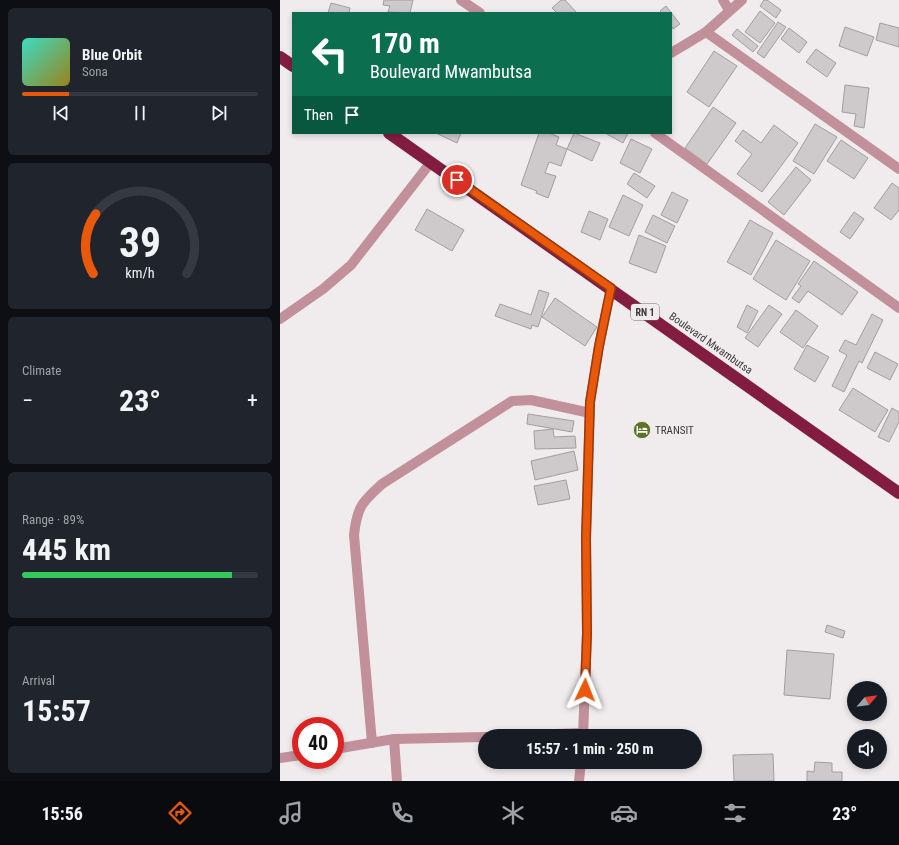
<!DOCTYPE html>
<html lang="en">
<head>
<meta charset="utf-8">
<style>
	body { margin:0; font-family:"Roboto Condensed",sans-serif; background:#20242c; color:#f1f3f6; height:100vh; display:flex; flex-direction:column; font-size:15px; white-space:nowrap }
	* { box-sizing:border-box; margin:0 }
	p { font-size:13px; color:#9ea1a6 }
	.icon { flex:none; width:22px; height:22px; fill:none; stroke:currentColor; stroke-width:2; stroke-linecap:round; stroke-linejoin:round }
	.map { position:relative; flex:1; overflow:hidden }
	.panel { display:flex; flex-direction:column; gap:8px; padding:8px; background:#0d0f14; width:280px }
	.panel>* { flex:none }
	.guide { position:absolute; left:12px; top:12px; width:380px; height:122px; border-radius:0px; box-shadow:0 2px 6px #0003; background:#0b6e4f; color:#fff; overflow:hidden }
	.needle { width:26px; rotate:62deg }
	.buttons { position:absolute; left:567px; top:681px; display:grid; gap:8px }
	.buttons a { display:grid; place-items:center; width:40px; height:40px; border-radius:50%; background:#171b24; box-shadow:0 2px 6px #0003; font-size:20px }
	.speed { position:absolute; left:12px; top:717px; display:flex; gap:8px; font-size:20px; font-weight:700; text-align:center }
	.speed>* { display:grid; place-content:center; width:52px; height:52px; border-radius:50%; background:#171b24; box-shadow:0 2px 6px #0003; line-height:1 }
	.speed .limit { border:6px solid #d22; background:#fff; color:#111 }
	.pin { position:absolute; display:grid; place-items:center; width:34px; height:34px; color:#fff; margin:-17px; border:2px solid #fff; border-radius:50%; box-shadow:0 1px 4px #0007 }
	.me { position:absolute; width:44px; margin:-22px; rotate:2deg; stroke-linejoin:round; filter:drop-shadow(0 0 3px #0008) }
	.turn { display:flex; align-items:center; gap:14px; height:84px; padding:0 12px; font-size:18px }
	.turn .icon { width:52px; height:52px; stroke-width:2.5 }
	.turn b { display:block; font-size:28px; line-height:34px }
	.then { display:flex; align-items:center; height:38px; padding:0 12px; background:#0003; gap:8px; font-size:15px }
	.big { font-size:30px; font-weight:700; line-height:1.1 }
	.panel .widget { flex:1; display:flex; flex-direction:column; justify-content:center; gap:6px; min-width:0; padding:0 14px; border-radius:6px; background:#20242c }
	.panel .dial { align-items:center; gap:0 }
	.dial svg { height:104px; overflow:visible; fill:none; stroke:#363941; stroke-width:7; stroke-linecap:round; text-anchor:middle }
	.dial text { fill:#f1f3f6; stroke:none }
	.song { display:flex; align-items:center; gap:12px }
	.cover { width:48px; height:48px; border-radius:6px; background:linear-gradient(135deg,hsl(170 70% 55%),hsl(50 70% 35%)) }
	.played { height:4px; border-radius:2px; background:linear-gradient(90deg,#ea580c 20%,#363941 20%) }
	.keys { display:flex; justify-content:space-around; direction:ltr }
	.heat { display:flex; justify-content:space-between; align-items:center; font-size:22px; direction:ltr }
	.charge { height:6px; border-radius:3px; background:linear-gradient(90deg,#34c759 89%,#363941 0) }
	.trip { position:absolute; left:198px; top:729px; width:224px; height:40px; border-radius:20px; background:#171b24; box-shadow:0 2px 6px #0003; font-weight:700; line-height:40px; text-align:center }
	.menu { display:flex; height:64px; justify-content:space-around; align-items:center; background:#090b0e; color:#9ea1a6 }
	.menu .icon { width:28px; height:28px }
	.menu .on { color:#ea580c }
	.menu b { font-size:18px; color:#f1f3f6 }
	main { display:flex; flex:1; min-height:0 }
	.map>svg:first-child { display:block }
	.building { fill:#cecacb; stroke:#a29e9f }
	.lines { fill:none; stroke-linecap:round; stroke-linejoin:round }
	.minor { stroke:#c2909b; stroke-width:10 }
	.highway { stroke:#821d41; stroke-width:12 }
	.route-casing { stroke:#983908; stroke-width:10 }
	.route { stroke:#ea580c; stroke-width:7 }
	.labels { text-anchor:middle; stroke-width:3; stroke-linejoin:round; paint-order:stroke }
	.shield { fill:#f0eced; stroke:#716e6f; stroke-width:1 }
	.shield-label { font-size:10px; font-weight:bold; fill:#3a3839 }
	.street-label { font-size:11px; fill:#3a3839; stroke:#f0eced }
	.poi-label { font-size:11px; fill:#3a3839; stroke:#f0eced; text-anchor:start }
</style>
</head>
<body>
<main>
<section class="panel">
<div class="widget">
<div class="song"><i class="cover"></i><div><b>Blue Orbit</b><p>Sona</p></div></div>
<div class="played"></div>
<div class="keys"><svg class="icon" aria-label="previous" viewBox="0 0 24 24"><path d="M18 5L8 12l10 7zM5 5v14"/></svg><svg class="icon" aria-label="pause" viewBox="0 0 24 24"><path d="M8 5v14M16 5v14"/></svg><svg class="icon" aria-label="next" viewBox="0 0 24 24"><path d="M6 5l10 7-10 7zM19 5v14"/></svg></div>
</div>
<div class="widget dial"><svg viewBox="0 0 100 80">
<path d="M14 69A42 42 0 1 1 86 69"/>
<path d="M14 69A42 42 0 0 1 16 23" stroke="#ea580c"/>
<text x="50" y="56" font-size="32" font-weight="700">39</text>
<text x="50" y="72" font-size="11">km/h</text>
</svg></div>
<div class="widget"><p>Climate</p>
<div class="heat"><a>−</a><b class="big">23°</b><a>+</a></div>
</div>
<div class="widget"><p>Range · 89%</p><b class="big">445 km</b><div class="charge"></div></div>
<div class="widget"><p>Arrival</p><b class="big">15:57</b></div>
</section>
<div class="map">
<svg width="619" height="781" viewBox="0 0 619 781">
	<rect width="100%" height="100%" fill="#f0eced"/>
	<!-- building -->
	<g class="building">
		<path d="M104,0H133L130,13L108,12L110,6L103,5Z"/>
		<path d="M281,0H285L297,13H277L272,8Z"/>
		<path d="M484,0H487L501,10L496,18L480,6Z"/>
		<path d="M51,3L70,8L69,13H48Z"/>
		<path d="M386,6L400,24L393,29L391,25V13H382L380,11Z"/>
		<path d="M480,11L495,23L480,43L465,32Z"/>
		<path d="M498,22L506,27L484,58L477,53Z"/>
		<path d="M600,23L619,28V47L596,40Z"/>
		<path d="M565,27L594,37L587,56L559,46Z"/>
		<path d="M509,28L527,42L519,53L501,39Z"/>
		<path d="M457,29L478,46L473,52L452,35Z"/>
		<path d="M536,49L556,63L547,77L526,62Z"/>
		<path d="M434,51L457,66L429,107L407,92Z"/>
		<path d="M565,85L589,88L584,128L574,126L576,114L562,112Z"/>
		<path d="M433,107L456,123L427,164L405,148Z"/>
		<path d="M535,124L557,137L534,174L513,161Z"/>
		<path d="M494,125L518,143L482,192L457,174L472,154L455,141L463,130L481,143Z"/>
		<path d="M156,133H181L177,143Z"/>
		<path d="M259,133H269L279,137L276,145L287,149L281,166L269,162L265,173L276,176L268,198L256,193L257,191L241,185Z"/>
		<path d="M294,133L320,143L312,161L287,149Z"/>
		<path d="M325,133H348L343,143Z"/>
		<path d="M351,139L372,149L360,173L340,163Z"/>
		<path d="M561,140L588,158L574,179L547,161Z"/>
		<path d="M516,167L531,180L504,215L488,202Z"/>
		<path d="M354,173L375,186L367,198L347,184Z"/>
		<path d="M612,183L619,188V210L611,220L594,208Z"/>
		<path d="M392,192L408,200L397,223L381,215Z"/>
		<path d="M343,195L363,205L349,236L329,227Z"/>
		<path d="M147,209L184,230L172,251L135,230Z"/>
		<path d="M309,211L328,219L320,240L301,232Z"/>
		<path d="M574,212L584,219L570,239L560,232Z"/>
		<path d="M373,215L395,226L387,243L365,232Z"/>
		<path d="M470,220L493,233L471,275L447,262Z"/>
		<path d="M359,235L386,246L376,273L349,263Z"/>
		<path d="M496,240L530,261L506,300L473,279Z"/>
		<path d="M534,261L578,292L562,315L528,291L519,303L512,298L521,286L518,284Z"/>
		<path d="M259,290L269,293L258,327L252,325L251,329L215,316L220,304L251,315Z"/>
		<path d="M275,298L317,327L305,346L262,317Z"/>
		<path d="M467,305L478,311L467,333L457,327Z"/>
		<path d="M489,305L502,314L478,347L465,338Z"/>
		<path d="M516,310L538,326L523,348L500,332Z"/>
		<path d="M592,314L603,320L582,363L579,361L564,392L552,386L567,355L559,351L565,340L576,345Z"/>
		<path d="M527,345L549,357L535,382L514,369Z"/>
		<path d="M595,352L618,364L610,380L587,368Z"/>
		<path d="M573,388L608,410L595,432L559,410Z"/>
		<path d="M612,408L619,412V422L609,442L598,437Z"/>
		<path d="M248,414L294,421L292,432L247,424Z"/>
		<path d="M273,429L274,437L295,436L296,448L255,449L254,431Z"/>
		<path d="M294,451L298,470L255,480L251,461Z"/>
		<path d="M286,480L290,499L258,505L254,486Z"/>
		<path d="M547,625L565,631L563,638L545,632Z"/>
		<path d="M507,650L554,654L550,699L504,695Z"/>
		<path d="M493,754L494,781H454L453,755Z"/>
		<path d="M535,762L552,763V772H562V781H527V771L534,772Z"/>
	</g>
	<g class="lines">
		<!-- minor -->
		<g class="minor">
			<path d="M181,0L200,13"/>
			<path d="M443,0L449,10"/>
			<path d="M426,32L619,169"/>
			<path d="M391,53L426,32L462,0"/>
			<path d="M375,133L619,308"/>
			<path d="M0,319L43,289L71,265L151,162"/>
			<path d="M223,736L303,733"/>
			<path d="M303,736L307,633L306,538L310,402L319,346L331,288"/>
			<path d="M114,739L117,781"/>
			<path d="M92,743L74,535C77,507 82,502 102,484L232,401L251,400L310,413"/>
			<path d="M55,749L114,739L205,737"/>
			<path d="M0,758L21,755"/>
			<path d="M299,781L301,762"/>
		</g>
		<!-- highway -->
		<g class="highway">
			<path d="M0,57L13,66"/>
			<path d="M109,133L619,493"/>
		</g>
	</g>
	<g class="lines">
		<defs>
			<path id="route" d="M177,180L331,288L319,346L310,402L306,538L307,633L305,690"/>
		</defs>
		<!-- route casing -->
		<use href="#route" class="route-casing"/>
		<!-- route -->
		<use href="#route" class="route"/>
	</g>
	<!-- icons -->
	<defs>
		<symbol id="hotel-disc" viewBox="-11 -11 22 22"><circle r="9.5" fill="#5c7325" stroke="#f0eced"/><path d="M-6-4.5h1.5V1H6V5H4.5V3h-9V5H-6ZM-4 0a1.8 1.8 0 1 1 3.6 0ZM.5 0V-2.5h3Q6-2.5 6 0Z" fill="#fff"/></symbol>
	</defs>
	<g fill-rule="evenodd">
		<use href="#hotel-disc" x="352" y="420" width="20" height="20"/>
	</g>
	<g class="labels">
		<!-- shield labels -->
		<rect class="shield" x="351" y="304" width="28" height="16" rx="3"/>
		<g class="shield-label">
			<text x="365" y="316">RN 1</text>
		</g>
		<!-- street labels -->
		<g class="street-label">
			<text transform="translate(431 343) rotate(35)" y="4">Boulevard Mwambutsa</text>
		</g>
		<!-- poi labels -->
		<g class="poi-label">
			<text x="375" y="434">TRANSIT</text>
		</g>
	</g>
</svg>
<div class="buttons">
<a><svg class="needle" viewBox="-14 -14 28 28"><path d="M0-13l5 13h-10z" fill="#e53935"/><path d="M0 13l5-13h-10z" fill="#9ea1a6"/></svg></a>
<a><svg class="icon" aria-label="sound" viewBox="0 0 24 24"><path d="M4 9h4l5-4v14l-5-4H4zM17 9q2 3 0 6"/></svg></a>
</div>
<div class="speed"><div class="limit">40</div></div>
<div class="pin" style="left:177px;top:180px;background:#d93025"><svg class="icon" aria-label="arrive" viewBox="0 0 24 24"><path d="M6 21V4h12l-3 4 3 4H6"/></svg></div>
<svg class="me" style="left:305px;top:690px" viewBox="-20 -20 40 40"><path d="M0-17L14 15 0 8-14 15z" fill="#ea580c" stroke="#fff" stroke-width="4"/></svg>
<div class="trip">15:57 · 1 min · 250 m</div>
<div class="guide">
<div class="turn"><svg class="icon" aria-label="left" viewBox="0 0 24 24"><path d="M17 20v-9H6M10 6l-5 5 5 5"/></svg><div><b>170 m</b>Boulevard Mwambutsa</div></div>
<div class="then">Then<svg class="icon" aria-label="arrive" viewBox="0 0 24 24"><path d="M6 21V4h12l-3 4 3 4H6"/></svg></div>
</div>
</div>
</main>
<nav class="menu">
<b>15:56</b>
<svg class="icon on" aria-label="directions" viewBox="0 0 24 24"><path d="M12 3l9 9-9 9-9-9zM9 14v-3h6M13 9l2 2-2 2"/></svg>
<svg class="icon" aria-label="music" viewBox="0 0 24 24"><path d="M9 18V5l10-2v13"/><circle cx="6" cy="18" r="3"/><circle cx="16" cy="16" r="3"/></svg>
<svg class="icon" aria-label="phone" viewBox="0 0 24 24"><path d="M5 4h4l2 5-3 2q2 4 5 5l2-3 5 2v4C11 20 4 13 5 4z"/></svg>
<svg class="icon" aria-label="climate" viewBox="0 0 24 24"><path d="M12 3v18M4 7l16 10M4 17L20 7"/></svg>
<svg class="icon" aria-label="car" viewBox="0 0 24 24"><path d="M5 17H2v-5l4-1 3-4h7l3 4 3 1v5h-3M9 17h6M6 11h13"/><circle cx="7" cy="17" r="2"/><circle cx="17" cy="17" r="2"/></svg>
<svg class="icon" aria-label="filters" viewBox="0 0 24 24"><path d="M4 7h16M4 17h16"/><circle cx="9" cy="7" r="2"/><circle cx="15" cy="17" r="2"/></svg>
<b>23°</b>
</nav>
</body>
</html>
